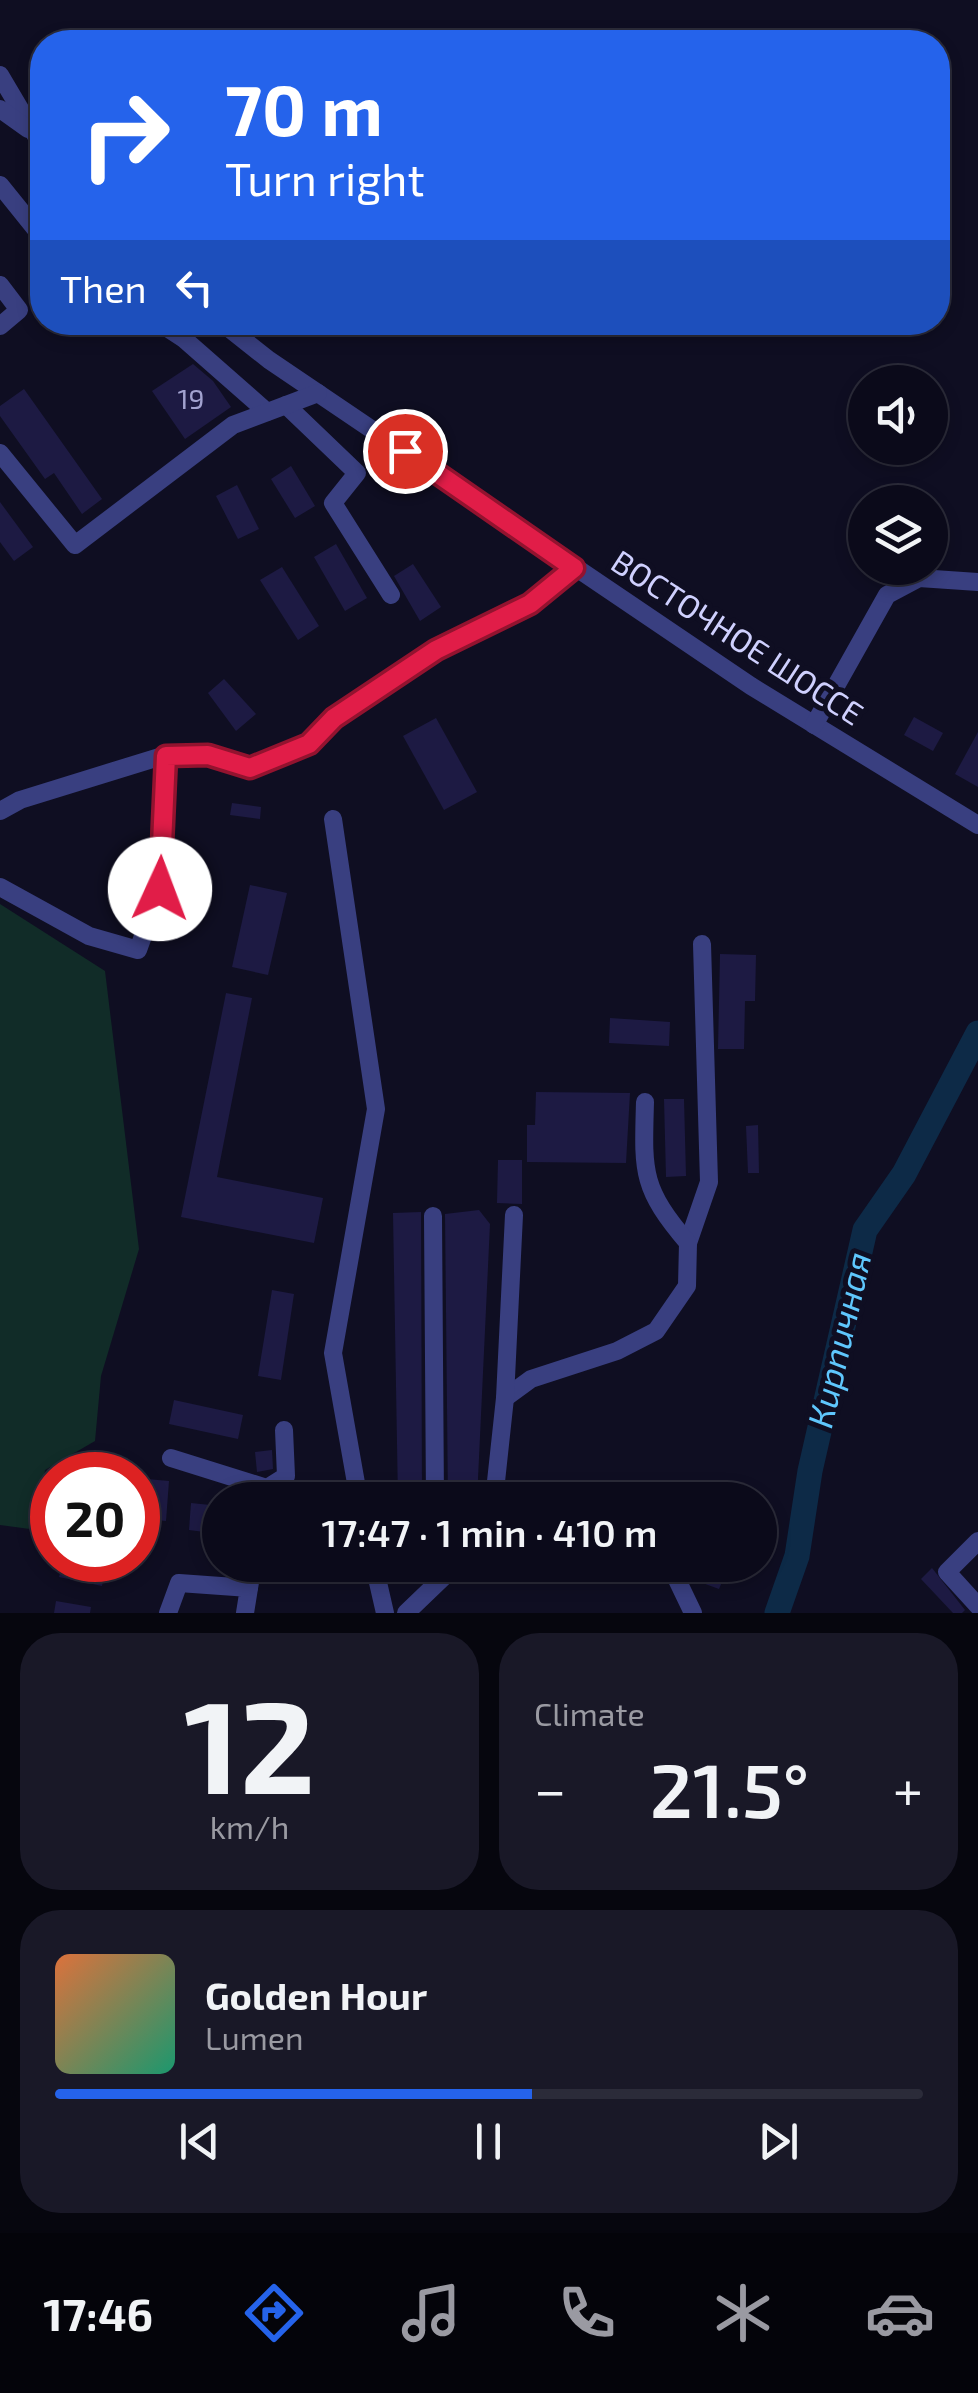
<!DOCTYPE html>
<html lang="en">
<head>
<meta charset="utf-8">
<style>
	body { margin:0; font-family:"Exo 2",sans-serif; background:#191827; color:#f1f3f6; height:100vh; display:flex; flex-direction:column; font-size:38px; white-space:nowrap }
	* { box-sizing:border-box; margin:0 }
	p { font-size:32px; color:#9a9aa2 }
	.icon { flex:none; width:55px; height:55px; fill:none; stroke:currentColor; stroke-width:2; stroke-linecap:round; stroke-linejoin:round }
	.map { position:relative; height:1613px; overflow:hidden }
	.details { display:flex; flex-direction:column; gap:20px; padding:20px; background:#06060e; flex:1 }
	.details>* { flex:none }
	.banner { position:absolute; left:30px; top:30px; width:920px; height:305px; border-radius:40px; box-shadow:0 5px 15px #0003,0 0 0 2px #2b2b39; background:#2563eb; color:#fff; overflow:hidden }
	.tools { position:absolute; left:848px; top:365px; display:grid; gap:20px }
	.tools a { display:grid; place-items:center; width:100px; height:100px; border-radius:50%; background:#0b0a1a; box-shadow:0 5px 15px #0003,0 0 0 2px #2b2b39; font-size:50px }
	.speed { position:absolute; left:30px; top:1452px; display:flex; gap:20px; font-size:50px; font-weight:700; text-align:center }
	.speed>* { display:grid; place-content:center; width:130px; height:130px; border-radius:50%; background:#0b0a1a; box-shadow:0 5px 15px #0003,0 0 0 2px #2b2b39; line-height:1 }
	.speed .limit { border:15px solid #d22; background:#fff; color:#111 }
	.pin { position:absolute; display:grid; place-items:center; width:85px; height:85px; color:#fff; margin:-42px; border:5px solid #fff; border-radius:50%; box-shadow:0 2px 10px #0007 }
	.me { position:absolute; width:110px; margin:-55px; rotate:2deg; stroke-linejoin:round; filter:drop-shadow(0 0 8px #0008) }
	.turn { display:flex; align-items:center; gap:35px; height:210px; padding:0 30px; font-size:45px }
	.turn .icon { width:130px; height:130px; stroke-width:2.5 }
	.turn b { display:block; font-size:70px; line-height:85px }
	.then { display:flex; align-items:center; height:95px; padding:0 30px; background:#0003; gap:20px; font-size:38px }
	.big { font-size:75px; font-weight:600; line-height:1.1 }
	.details .tile { flex:1; display:flex; flex-direction:column; justify-content:center; gap:15px; min-width:0; padding:0 35px; border-radius:40px; background:#191827 }
	.details .dial { align-items:center; gap:0 }
	.dial b { font-size:130px; line-height:1 }
	.song { display:flex; align-items:center; gap:30px }
	.cover { width:120px; height:120px; border-radius:15px; background:linear-gradient(135deg,hsl(20 70% 55%),hsl(160 70% 35%)) }
	.played { height:10px; border-radius:5px; background:linear-gradient(90deg,#2563eb 55%,#2b2b39 55%) }
	.keys { display:flex; justify-content:space-around; direction:ltr }
	.heat { display:flex; justify-content:space-between; align-items:center; font-size:55px; direction:ltr }
	.details .tiles { flex:1; display:grid; gap:20px; grid-template-columns:1fr 1fr }
	.tile:last-child { grid-column:span 2 }
	.trip { position:absolute; left:202px; top:1482px; width:575px; height:100px; border-radius:50px; background:#0b0a1a; box-shadow:0 5px 15px #0003,0 0 0 2px #2b2b39; font-weight:600; line-height:100px; text-align:center }
	.menu { display:flex; height:160px; justify-content:space-around; align-items:center; background:#04040a; color:#9a9aa2 }
	.menu .icon { width:70px; height:70px }
	.menu .active { color:#2563eb }
	.menu b { font-size:45px; color:#f1f3f6 }
	.map>svg:first-child { display:block }
	.green { fill:#112c28 }
	.lines { fill:none; stroke-linecap:round; stroke-linejoin:round }
	.river { stroke:#0d2a47; stroke-width:25 }
	.building { fill:#1d1a43 }
	.minor { stroke:#393f80; stroke-width:18 }
	.route-casing { stroke:#92132f; stroke-width:25 }
	.route { stroke:#e11d48; stroke-width:18 }
	.labels { text-anchor:middle; stroke-width:10; stroke-linejoin:round; paint-order:stroke }
	.number-label { font-size:28px; fill:#a2a2cf }
	.street-label { font-size:32px; fill:#cfd0fe; stroke:#0f0e22 }
	.water-label { font-size:35px; font-style:italic; fill:#5fc7fd; stroke:#0f0e22 }
</style>
</head>
<body>
<div class="map">
<svg width="978" height="1613" viewBox="0 0 978 1613">
	<rect width="100%" height="100%" fill="#0f0e22"/>
	<!-- green -->
	<path class="green" d="M0,904L105,971L139,1249L101,1376L95,1441L45,1470L42,1490L52,1532L0,1525Z"/>
	<g class="lines">
		<!-- river -->
		<path class="river" d="M777,1613L797,1556L810,1471L865,1230L904,1174L978,1033"/>
	</g>
	<!-- building -->
	<g class="building">
		<path d="M193,364L213,381L231,407L185,439L152,391Z"/>
		<path d="M24,389L102,499L82,514L54,473L45,479L0,416V406Z"/>
		<path d="M291,466L315,506L295,518L271,479Z"/>
		<path d="M237,485L259,529L238,539L216,496Z"/>
		<path d="M0,502L33,547L14,561L0,542Z"/>
		<path d="M336,544L367,598L345,611L314,557Z"/>
		<path d="M413,564L441,607L420,621L394,576Z"/>
		<path d="M282,567L319,626L298,640L260,580Z"/>
		<path d="M224,679L256,714L236,731L208,693Z"/>
		<path d="M914,717L943,733L933,751L904,735Z"/>
		<path d="M436,718L477,792L444,810L403,736Z"/>
		<path d="M978,732V787L955,774Z"/>
		<path d="M232,803L261,807L260,819L230,815Z"/>
		<path d="M250,885L287,893L268,975L232,967Z"/>
		<path d="M720,954L756,955L755,1001H745L744,1049H718Z"/>
		<path d="M226,993L252,998L217,1177L323,1198L314,1243L181,1217Z"/>
		<path d="M610,1018L670,1022L669,1046L609,1043Z"/>
		<path d="M536,1092L630,1093L626,1163L527,1162V1125H535Z"/>
		<path d="M664,1099H684L686,1176L666,1177Z"/>
		<path d="M758,1125L759,1173H748L746,1126Z"/>
		<path d="M498,1160H522V1204L497,1203Z"/>
		<path d="M479,1210L490,1224L477,1500H448L445,1214Z"/>
		<path d="M421,1212L422,1500H398L393,1213Z"/>
		<path d="M272,1290L294,1294L281,1380L258,1376Z"/>
		<path d="M174,1400L243,1415L238,1439L169,1424Z"/>
		<path d="M272,1450L273,1469L257,1472L255,1452Z"/>
		<path d="M147,1479L169,1481L166,1521L144,1519Z"/>
		<path d="M191,1503L220,1506V1534L189,1530Z"/>
		<path d="M63,1560L105,1569L102,1586L59,1577Z"/>
		<path d="M703,1565H729L719,1589L697,1581Z"/>
		<path d="M932,1568L965,1610L962,1613H953L921,1579Z"/>
		<path d="M56,1601L91,1607L90,1613H54Z"/>
	</g>
	<g class="lines">
		<!-- minor -->
		<g class="minor">
			<path d="M0,75L42,146"/>
			<path d="M0,109L28,129"/>
			<path d="M0,185L42,237"/>
			<path d="M0,285L19,310L0,326"/>
			<path d="M158,322L184,339L267,412"/>
			<path d="M221,322L269,360L751,686L978,825"/>
			<path d="M286,405L357,473L333,503L391,595"/>
			<path d="M0,453L75,545L233,425L318,393"/>
			<path d="M814,725L887,595L919,578L978,582"/>
			<path d="M0,811L20,800L172,753L208,755L250,768L309,744L334,718L436,650L530,604L575,568"/>
			<path d="M333,819L376,1109L333,1353L359,1500"/>
			<path d="M0,887L89,936L138,950L160,889L166,756"/>
			<path d="M433,1216L435,1500"/>
			<path d="M688,1243L709,1182L702,944"/>
			<path d="M505,1398L531,1379L617,1351L656,1331L687,1286L688,1243C641,1188 643,1172 645,1102"/>
			<path d="M171,1458L267,1488L265,1500"/>
			<path d="M267,1488L286,1476L284,1430"/>
			<path d="M494,1500L505,1398L514,1215"/>
			<path d="M978,1541L947,1572L978,1606"/>
			<path d="M374,1565L385,1613"/>
			<path d="M670,1565L693,1613"/>
			<path d="M249,1588L253,1565"/>
			<path d="M168,1613L179,1583L249,1588L245,1613"/>
			<path d="M406,1613L456,1565"/>
		</g>
	</g>
	<g class="lines">
		<defs>
			<path id="route" d="M160,889L166,756L208,755L250,768L309,744L334,718L436,650L530,604L574,568L405,451"/>
		</defs>
		<!-- route casing -->
		<use href="#route" class="route-casing"/>
		<!-- route -->
		<use href="#route" class="route"/>
	</g>
	<g class="labels">
		<!-- number labels -->
		<g class="number-label">
			<text x="191" y="409">19</text>
		</g>
		<!-- street labels -->
		<g class="street-label">
			<text transform="translate(737 638) rotate(33)" y="11">ВОСТОЧНОЕ ШОССЕ</text>
		</g>
		<!-- water labels -->
		<g class="water-label">
			<text transform="translate(840 1340) rotate(-77)" y="12">Кирпичная</text>
		</g>
	</g>
</svg>
<div class="tools">
<a><svg class="icon" aria-label="sound" viewBox="0 0 24 24"><path d="M4 9h4l5-4v14l-5-4H4zM17 9q2 3 0 6"/></svg></a>
<a><svg class="icon" aria-label="layers" viewBox="0 0 24 24"><path d="M12 4l9 5-9 5-9-5zM3 14l9 5 9-5"/></svg></a>
</div>
<div class="speed"><div class="limit">20</div></div>
<div class="pin" style="left:405px;top:451px;background:#d93025"><svg class="icon" aria-label="arrive" viewBox="0 0 24 24"><path d="M6 21V4h12l-3 4 3 4H6"/></svg></div>
<svg class="me" style="left:160px;top:889px" viewBox="-20 -20 40 40"><circle r="19" fill="#fff"/><path d="M0-13L10 11 0 6-10 11z" fill="#e11d48"/></svg>
<div class="trip">17:47 · 1 min · 410 m</div>
<div class="banner">
<div class="turn"><svg class="icon" aria-label="right" viewBox="0 0 24 24"><path d="M7 20v-9h11M14 6l5 5-5 5"/></svg><div><b>70 m</b>Turn right</div></div>
<div class="then">Then<svg class="icon" aria-label="left" viewBox="0 0 24 24"><path d="M17 20v-9H6M10 6l-5 5 5 5"/></svg></div>
</div>
</div>
<section class="details">
<div class="tiles">
<div class="tile dial"><b>12</b><p>km/h</p></div>
<div class="tile"><p>Climate</p>
<div class="heat"><a>−</a><b class="big">21.5°</b><a>+</a></div>
</div>
<div class="tile">
<div class="song"><i class="cover"></i><div><b>Golden Hour</b><p>Lumen</p></div></div>
<div class="played"></div>
<div class="keys"><svg class="icon" aria-label="previous" viewBox="0 0 24 24"><path d="M18 5L8 12l10 7zM5 5v14"/></svg><svg class="icon" aria-label="pause" viewBox="0 0 24 24"><path d="M8 5v14M16 5v14"/></svg><svg class="icon" aria-label="next" viewBox="0 0 24 24"><path d="M6 5l10 7-10 7zM19 5v14"/></svg></div>
</div>
</div>
</section>
<nav class="menu">
<b>17:46</b>
<svg class="icon active" aria-label="directions" viewBox="0 0 24 24"><path d="M12 3l9 9-9 9-9-9zM9 14v-3h6M13 9l2 2-2 2"/></svg>
<svg class="icon" aria-label="music" viewBox="0 0 24 24"><path d="M9 18V5l10-2v13"/><circle cx="6" cy="18" r="3"/><circle cx="16" cy="16" r="3"/></svg>
<svg class="icon" aria-label="phone" viewBox="0 0 24 24"><path d="M5 4h4l2 5-3 2q2 4 5 5l2-3 5 2v4C11 20 4 13 5 4z"/></svg>
<svg class="icon" aria-label="climate" viewBox="0 0 24 24"><path d="M12 3v18M4 7l16 10M4 17L20 7"/></svg>
<svg class="icon" aria-label="car" viewBox="0 0 24 24"><path d="M5 17H2v-5l4-1 3-4h7l3 4 3 1v5h-3M9 17h6M6 11h13"/><circle cx="7" cy="17" r="2"/><circle cx="17" cy="17" r="2"/></svg>
</nav>
</body>
</html>
